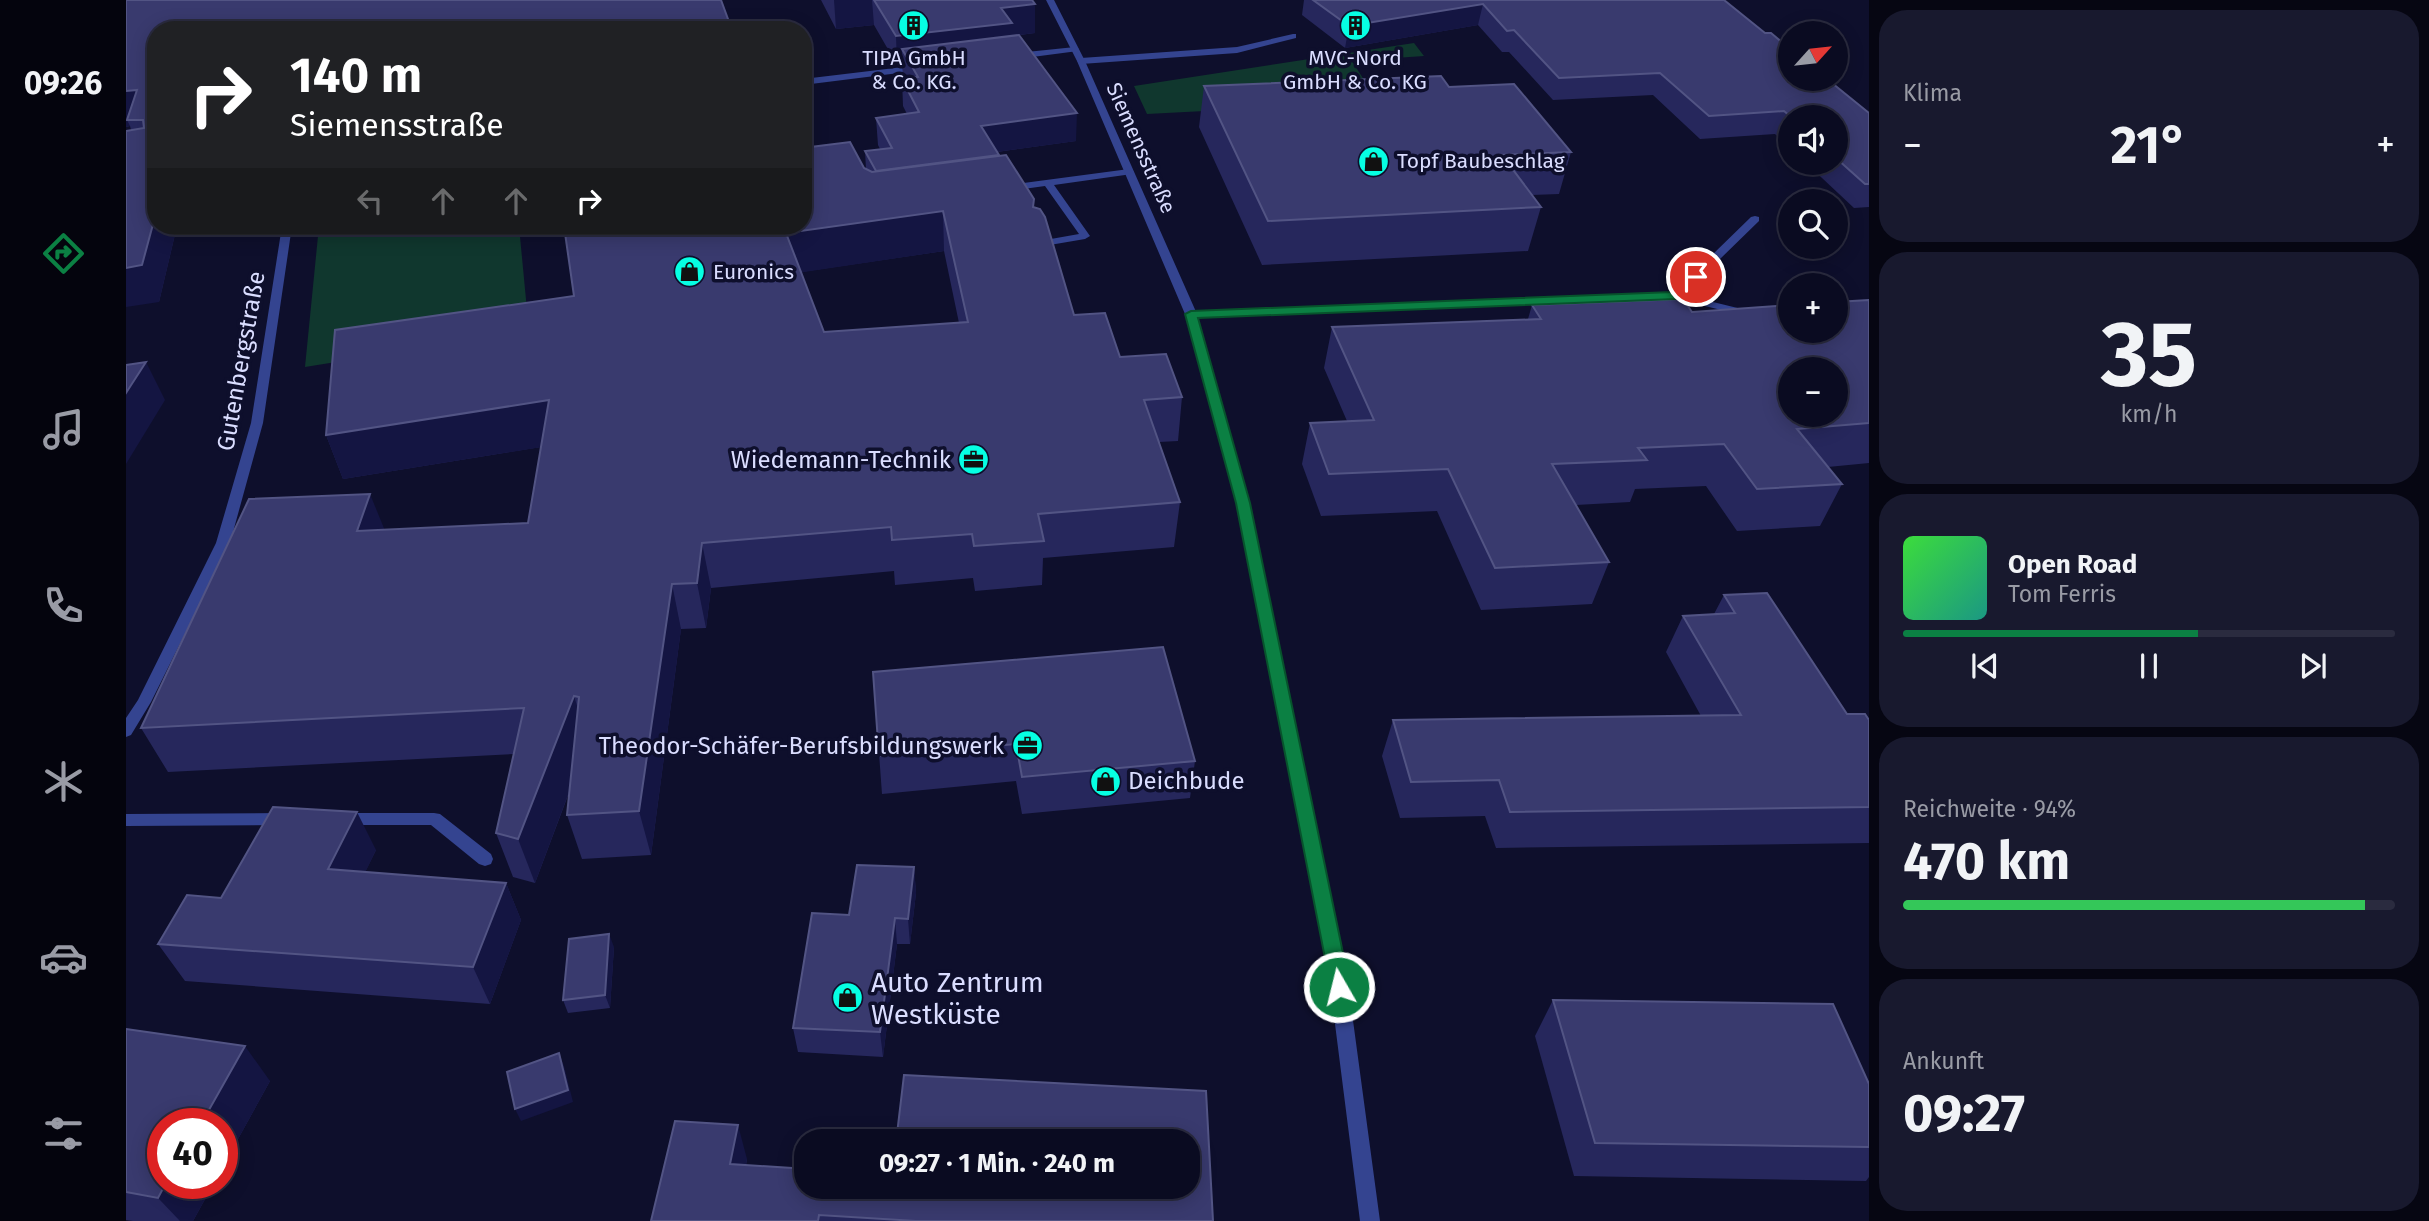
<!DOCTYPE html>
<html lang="de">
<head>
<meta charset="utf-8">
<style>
	body { margin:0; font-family:"Fira Sans",sans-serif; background:#18192e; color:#f1f3f6; height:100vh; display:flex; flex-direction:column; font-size:26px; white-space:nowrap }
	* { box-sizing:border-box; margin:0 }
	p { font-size:23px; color:#999ba5 }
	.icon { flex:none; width:38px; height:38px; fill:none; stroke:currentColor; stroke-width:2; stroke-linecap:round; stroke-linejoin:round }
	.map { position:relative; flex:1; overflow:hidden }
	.drawer { display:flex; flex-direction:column; gap:10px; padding:10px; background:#060612; width:560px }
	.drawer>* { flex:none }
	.banner { position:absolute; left:21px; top:21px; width:665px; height:214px; border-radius:28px; box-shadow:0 4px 18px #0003,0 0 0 2px #2a2b3f; background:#202124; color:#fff; overflow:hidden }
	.needle { width:46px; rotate:63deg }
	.fabs { position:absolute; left:1652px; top:21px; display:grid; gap:14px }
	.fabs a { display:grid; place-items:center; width:70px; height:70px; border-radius:50%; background:#0a0b21; box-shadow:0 4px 18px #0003,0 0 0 2px #2a2b3f; font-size:35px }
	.speed { position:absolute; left:21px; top:1108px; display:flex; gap:14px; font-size:35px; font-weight:700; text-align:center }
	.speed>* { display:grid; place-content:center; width:91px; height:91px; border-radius:50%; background:#0a0b21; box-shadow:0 4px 18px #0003,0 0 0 2px #2a2b3f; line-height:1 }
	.speed .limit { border:10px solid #d22; background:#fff; color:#111 }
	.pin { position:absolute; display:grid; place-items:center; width:60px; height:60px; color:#fff; margin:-30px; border:4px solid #fff; border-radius:50%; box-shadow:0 2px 7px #0007 }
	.me { position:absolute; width:77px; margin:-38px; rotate:352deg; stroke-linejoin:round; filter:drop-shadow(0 0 5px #0008) }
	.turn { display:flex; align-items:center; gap:24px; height:147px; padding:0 28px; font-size:32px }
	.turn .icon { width:91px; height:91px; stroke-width:2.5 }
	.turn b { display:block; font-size:49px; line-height:60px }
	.lanes { display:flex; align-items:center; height:66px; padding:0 28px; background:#0003; justify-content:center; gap:35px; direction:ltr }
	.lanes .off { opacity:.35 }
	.big { font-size:52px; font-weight:700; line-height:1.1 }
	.drawer .widget { flex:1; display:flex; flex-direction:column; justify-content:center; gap:10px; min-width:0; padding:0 24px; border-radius:28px; background:#18192e }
	.drawer .dial { align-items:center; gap:0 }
	.dial b { font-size:91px; line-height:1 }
	.song { display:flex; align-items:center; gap:21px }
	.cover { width:84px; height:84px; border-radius:10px; background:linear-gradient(135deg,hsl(120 70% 55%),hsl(170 70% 35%)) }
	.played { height:7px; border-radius:4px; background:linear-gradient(90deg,#0b8043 60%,#2a2b3f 60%) }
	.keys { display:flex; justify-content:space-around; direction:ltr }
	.heat { display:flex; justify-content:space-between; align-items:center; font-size:38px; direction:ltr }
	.charge { height:10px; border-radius:5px; background:linear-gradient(90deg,#34c759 94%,#2a2b3f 0) }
	.trip { position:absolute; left:668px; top:1129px; width:406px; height:70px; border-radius:28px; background:#0a0b21; box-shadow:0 4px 18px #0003,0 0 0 2px #2a2b3f; font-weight:700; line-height:70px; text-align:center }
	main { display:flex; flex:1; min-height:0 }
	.tabs { display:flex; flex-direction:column; width:126px; justify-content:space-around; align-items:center; background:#04040d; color:#999ba5 }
	.tabs .icon { width:49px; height:49px }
	.tabs .selected { color:#0b8043 }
	.tabs b { font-size:32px; color:#f1f3f6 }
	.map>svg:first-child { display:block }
	.green { fill:#10372e }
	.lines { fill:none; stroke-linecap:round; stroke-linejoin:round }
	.service { fill:#344490; fill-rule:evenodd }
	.minor { fill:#344490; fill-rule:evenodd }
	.tertiary { fill:#344490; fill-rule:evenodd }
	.wall { fill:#26275c; fill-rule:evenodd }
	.shaded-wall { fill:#141542 }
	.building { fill:#393a6e; stroke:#525484; stroke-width:2; fill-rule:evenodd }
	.route { fill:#0b8043; stroke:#07532c; stroke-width:2 }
	.labels { text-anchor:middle; stroke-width:7; stroke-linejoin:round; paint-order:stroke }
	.far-poi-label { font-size:21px; fill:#daddff; stroke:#0e0f2c }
	.far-street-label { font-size:21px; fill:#daddff; stroke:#0e0f2c }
	.street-label { font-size:24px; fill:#daddff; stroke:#0e0f2c }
	.poi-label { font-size:24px; fill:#daddff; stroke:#0e0f2c; text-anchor:end }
	.near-poi-label { font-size:28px; fill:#daddff; stroke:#0e0f2c; text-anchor:start }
</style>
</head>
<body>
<main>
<nav class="tabs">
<b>09:26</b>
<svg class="icon selected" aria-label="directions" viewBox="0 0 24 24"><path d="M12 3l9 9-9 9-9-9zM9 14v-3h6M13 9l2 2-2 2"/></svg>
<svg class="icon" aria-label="music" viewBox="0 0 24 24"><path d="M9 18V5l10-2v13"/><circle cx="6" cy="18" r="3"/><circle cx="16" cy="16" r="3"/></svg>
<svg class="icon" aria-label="phone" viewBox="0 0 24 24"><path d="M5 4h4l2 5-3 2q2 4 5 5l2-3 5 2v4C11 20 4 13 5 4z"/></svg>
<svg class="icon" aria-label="climate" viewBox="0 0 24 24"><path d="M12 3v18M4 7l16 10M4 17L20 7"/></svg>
<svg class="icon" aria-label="car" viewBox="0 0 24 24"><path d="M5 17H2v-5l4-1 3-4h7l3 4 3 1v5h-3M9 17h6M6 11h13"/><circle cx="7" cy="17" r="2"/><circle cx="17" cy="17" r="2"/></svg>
<svg class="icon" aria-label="filters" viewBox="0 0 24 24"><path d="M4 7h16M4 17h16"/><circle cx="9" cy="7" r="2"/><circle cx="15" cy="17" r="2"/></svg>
</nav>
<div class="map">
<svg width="1743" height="1221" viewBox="0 0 1743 1221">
	<rect width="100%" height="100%" fill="#0e0f2c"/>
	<!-- green -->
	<g class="green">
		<path d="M1288,43L1298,56L1226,61L1252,102L1021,114L1008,86Z"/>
		<path d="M193,226H393L403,331L179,367Z"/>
	</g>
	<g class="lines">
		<!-- service -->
		<g class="service">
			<path d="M1167,34H1170V38L1111,53L955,64L951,61L955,58L1111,47Z"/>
			<path d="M1003,169L1008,172L1006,174L928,185L964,236L959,239L912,247L908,246V242L953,234L919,186L882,191L877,188L882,185Z"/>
			<path d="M1550,293L1628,312L1630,314L1624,317L1546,298L1545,296Z"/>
			<path d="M160,813L166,814L168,819L166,824L160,825L0,826V814Z"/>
			<path d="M215,813H308L314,814L365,854L367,859L365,864L359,866L353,864L305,825H215L209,824L207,819L209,814Z"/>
		</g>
		<!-- minor -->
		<g class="minor">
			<path d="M949,47L953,49L952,51L891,59L887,56L891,53Z"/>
			<path d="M794,65L797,66V70L677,85V79Z"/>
			<path d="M1629,216L1633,217V221L1554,298L1550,299L1065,317L1059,314L1065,311L1547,293L1625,217Z"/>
			<path d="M156,226H166L137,423L104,543L25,702L5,735L0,737V718L12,700L90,543L125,423Z"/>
		</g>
		<!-- tertiary -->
		<path class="tertiary" d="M920,0H928L959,61L1071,314L1123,504L1219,961L1254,1221H1234L1201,961L1111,504L1059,314L951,61Z"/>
	</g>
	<!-- wall -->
	<g class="wall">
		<path d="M0,0L30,30V226H51L33,302L5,130L4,126L0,127Z"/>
		<path d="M695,0H906L909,4V33L886,36L950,141L871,152L908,207L948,315L994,357L1056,397L1052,441L1033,442L1054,502L1048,547L917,558L916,585L849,591L847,578L769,585L768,571L585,588L580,628L555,629L525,855L456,859L441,815L444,790L409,883L387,877L370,833L388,754L42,772L15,728L258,530L402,523L415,447L217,479L200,435L448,296L738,168L740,169L739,151L754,149L752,145L750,118L781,114L777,106L776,79H779L777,75L776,65H771L748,25L710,29ZM818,251L833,323L698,332L675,272Z"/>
		<path d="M1178,0H1598L1639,33L1743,113V207L1728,208L1680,163H1710V117H1664V148L1649,134L1574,139L1527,95L1427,100L1383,52H1376L1352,25L1219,48L1176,15Z"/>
		<path d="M1078,86L1323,87L1445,152L1433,194L1406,195L1415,207L1402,251L1136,265L1073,127Z"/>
		<path d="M1743,300V463L1702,467L1716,484L1694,526L1611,531L1580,486L1509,489L1504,502L1450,505L1483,562L1466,604L1355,610L1311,511L1195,516L1176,464L1184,423L1221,421L1198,368L1206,327L1402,319L1406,305L1566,312Z"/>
		<path d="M1598,595L1721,714L1743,720V843L1370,848L1359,816L1274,818L1256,756L1267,720L1575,716L1540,652L1557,616L1588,614Z"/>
		<path d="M747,672L1069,761L1064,798L896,814L890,781L756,794Z"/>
		<path d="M250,850L239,872L380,883L395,920L364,1004L59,981L32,944L95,898Z"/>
		<path d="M788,867L790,893L784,944H771L757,1057L672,1052L667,1028L723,915Z"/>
		<path d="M488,947L484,1008L442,1013L437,1000Z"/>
		<path d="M1427,1000L1743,1084V1177L1740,1181L1448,1176L1409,1036Z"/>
		<path d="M0,1029L144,1081L96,1168V1124L88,1183L67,1221H7L0,1220Z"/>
		<path d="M621,1159L620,1165L1087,1221H525Z"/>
	</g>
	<!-- shaded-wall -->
	<g class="shaded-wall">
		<path d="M708,0H746L748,25L710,29Z"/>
		<path d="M909,4V33L776,49V65H771L770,36L875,8Z"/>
		<path d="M1357,4L1352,25L1219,48L1223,26Z"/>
		<path d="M11,90L1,120L4,126L0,127V91Z"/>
		<path d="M951,113L950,141L855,154V126Z"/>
		<path d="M817,211L818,251L665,274L660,233Z"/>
		<path d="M30,213V226H51L33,302L0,307V268Z"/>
		<path d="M20,362L39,400L0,464V393Z"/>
		<path d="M423,400L434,444L217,479L200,435Z"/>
		<path d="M244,494L262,538L231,531Z"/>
		<path d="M576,543L585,588L580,628L571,583Z"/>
		<path d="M546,584L555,629L525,855L513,811Z"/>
		<path d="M448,696L462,741L409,883L392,839Z"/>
		<path d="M231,812L250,850L223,906L202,869Z"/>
		<path d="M788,867L790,893L784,944L782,919Z"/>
		<path d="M380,883L395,920L364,1004L347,967Z"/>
		<path d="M769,918L771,944L757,1057L754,1032Z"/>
		<path d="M483,934L488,947L484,1008L479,995Z"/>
		<path d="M119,1046L144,1081L96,1168V1124H75Z"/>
		<path d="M433,1053L438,1066L447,1102L395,1121L389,1109Z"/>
		<path d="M612,1125L621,1159L614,1197L604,1164Z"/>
		<path d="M40,1183H88L67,1221H54L32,1198Z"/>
	</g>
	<!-- building -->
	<g class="building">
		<path d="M0,0H595L606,30H30V213L16,265L0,268V131L18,128L17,120H1L11,90L0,91Z"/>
		<path d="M748,0H906L909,4L875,8L886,23L770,36Z"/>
		<path d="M1187,0H1598L1639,33H1645L1664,49V79H1701L1743,113V184H1739L1710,158V117H1665L1658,111L1583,116L1534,73L1433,78L1388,30L1381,31L1357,4L1223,26Z"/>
		<path d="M893,35L951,113L855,126L873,155L750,171L739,151L766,148L750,118L793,112L776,79L792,77L776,49Z"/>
		<path d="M1315,76L1323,87L1388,84L1445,152L1376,155L1415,207L1142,221L1078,86Z"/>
		<path d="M724,142L738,168L746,172L880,155L908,199L907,207L914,209L919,217L948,315L979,313L994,357L1040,354L1056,397L1018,400L1054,502L912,514L918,541L848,546L846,534L766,540L765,527L576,543L571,583L546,584L513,811L441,815L453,697L448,696L392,839L370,833L398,708L15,728L123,499L244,494L231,531L402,523L423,400L200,435L209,330L448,296L438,226H677V148ZM817,211L842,322L698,332L660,233Z"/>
		<path d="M1557,299L1566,312L1664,305V331H1710V302L1743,300V423L1671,429L1716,484L1631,489L1598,444L1512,448L1521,460L1426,464L1483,562L1369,568L1322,469L1203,474L1184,423L1248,420L1206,327L1415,319L1406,305ZM1664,369H1710V415H1664Z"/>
		<path d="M20,362L0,393V365Z"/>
		<path d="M1641,593L1721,714H1739L1743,720V807L1384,812L1373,780L1285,782L1267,720L1615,715L1557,616L1609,613L1598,595Z"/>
		<path d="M1037,647L1069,761L896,777L890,744L753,756L747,672Z"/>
		<path d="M147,807L231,812L202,869L380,883L347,967L32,944L61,895L95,898Z"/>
		<path d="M731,865L788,867L782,919L769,918L754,1032L667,1028L686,913L723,915Z"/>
		<path d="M483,934L479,995L437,1000L443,939Z"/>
		<path d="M1427,1000L1707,1004L1743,1084V1147L1469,1143Z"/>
		<path d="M0,1029L119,1046L75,1124H37V1183H40L32,1198L0,1192Z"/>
		<path d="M433,1053L442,1090L389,1109L381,1072Z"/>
		<path d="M778,1075L1080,1091L1087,1221H790L693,1215L692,1221H525L549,1121L612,1125L604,1164L681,1169V1186H1062V1141H709L710,1131L771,1134Z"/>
	</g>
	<!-- route -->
	<path class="route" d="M1570,273L1574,274V279L1550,299L1072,318L1124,503L1224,987L1221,994L1213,996L1206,994L1110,503L1059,314L1065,311L1547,292Z"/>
	<!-- icons -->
	<defs>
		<symbol id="building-disc" viewBox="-11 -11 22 22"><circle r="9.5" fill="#06ffe3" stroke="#0e0f2c"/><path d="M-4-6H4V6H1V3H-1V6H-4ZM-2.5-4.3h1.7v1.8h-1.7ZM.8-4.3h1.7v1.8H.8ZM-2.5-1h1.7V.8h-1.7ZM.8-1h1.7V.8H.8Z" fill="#111"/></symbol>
		<symbol id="shop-disc" viewBox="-11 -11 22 22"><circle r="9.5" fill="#06ffe3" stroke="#0e0f2c"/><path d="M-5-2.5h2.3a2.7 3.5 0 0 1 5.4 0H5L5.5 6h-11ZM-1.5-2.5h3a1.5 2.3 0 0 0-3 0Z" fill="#111"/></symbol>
		<symbol id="office-disc" viewBox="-11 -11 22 22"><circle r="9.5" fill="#06ffe3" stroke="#0e0f2c"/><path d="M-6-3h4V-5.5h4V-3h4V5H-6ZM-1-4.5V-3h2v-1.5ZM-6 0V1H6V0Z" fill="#111"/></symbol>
	</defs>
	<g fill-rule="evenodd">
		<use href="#building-disc" x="770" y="8" width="35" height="35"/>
		<use href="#building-disc" x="1212" y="8" width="35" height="35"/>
		<use href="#shop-disc" x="1230" y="144" width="35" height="35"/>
		<use href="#shop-disc" x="546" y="254" width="35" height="35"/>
		<use href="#office-disc" x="830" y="442" width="35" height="35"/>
		<use href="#office-disc" x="884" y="728" width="35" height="35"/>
		<use href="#shop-disc" x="962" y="764" width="35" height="35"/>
		<use href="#shop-disc" x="704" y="980" width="35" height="35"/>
	</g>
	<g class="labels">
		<!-- far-poi labels -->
		<g class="far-poi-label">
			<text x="788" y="65">TIPA GmbH<tspan x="788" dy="24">&amp; Co. KG.</tspan></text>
			<text x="1229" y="65">MVC-Nord<tspan x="1229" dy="24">GmbH &amp; Co. KG</tspan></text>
			<text x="1271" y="168" text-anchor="start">Topf Baubeschlag</text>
			<text x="587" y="279" text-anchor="start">Euronics</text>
		</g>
		<!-- far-street labels -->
		<g class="far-street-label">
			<text transform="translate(1015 148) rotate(66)" y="7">Siemensstraße</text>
		</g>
		<!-- street labels -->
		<g class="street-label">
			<text transform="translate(115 361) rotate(-80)" y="8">Gutenbergstraße</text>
		</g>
		<!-- poi labels -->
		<g class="poi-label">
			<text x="825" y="468">Wiedemann-Technik</text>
			<text x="878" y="754">Theodor-Schäfer-Berufsbildungswerk</text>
			<text x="1002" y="789" text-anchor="start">Deichbude</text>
		</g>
		<!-- near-poi labels -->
		<g class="near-poi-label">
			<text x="745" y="992">Auto Zentrum<tspan x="745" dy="32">Westküste</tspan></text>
		</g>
	</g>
</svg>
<div class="fabs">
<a><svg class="needle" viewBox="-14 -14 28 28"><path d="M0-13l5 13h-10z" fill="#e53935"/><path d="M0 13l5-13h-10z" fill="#999ba5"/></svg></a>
<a><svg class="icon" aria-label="sound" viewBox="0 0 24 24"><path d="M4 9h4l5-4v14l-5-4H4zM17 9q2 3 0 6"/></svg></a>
<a><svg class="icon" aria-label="search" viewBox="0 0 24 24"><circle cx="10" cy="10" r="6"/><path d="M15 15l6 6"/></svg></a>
<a>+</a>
<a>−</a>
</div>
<div class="speed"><div class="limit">40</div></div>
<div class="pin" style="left:1570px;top:277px;background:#d93025"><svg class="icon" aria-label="arrive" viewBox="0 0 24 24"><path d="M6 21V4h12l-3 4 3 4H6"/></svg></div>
<svg class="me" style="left:1213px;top:987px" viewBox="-20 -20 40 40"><circle r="17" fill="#0b8043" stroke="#fff" stroke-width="3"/><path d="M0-11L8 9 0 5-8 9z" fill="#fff"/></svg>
<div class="trip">09:27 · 1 Min. · 240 m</div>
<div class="banner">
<div class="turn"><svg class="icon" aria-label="right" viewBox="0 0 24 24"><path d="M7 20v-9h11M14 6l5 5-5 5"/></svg><div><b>140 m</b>Siemensstraße</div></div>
<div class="lanes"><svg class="icon off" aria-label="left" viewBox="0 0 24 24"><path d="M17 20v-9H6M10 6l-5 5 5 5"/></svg><svg class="icon off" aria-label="ahead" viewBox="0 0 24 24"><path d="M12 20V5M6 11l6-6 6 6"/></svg><svg class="icon off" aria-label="ahead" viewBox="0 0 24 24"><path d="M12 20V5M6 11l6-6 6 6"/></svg><svg class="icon" aria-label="right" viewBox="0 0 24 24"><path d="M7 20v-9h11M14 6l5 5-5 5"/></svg></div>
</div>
</div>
<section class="drawer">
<div class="widget"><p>Klima</p>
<div class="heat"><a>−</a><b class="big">21°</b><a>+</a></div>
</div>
<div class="widget dial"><b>35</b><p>km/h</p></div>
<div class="widget">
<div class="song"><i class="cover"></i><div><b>Open Road</b><p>Tom Ferris</p></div></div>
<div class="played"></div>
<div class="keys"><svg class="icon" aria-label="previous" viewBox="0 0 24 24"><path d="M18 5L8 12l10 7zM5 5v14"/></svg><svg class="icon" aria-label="pause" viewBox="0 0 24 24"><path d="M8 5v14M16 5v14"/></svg><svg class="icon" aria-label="next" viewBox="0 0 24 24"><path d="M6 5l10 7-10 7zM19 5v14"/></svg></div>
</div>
<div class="widget"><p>Reichweite · 94%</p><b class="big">470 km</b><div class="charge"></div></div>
<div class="widget"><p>Ankunft</p><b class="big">09:27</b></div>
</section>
</main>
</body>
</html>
